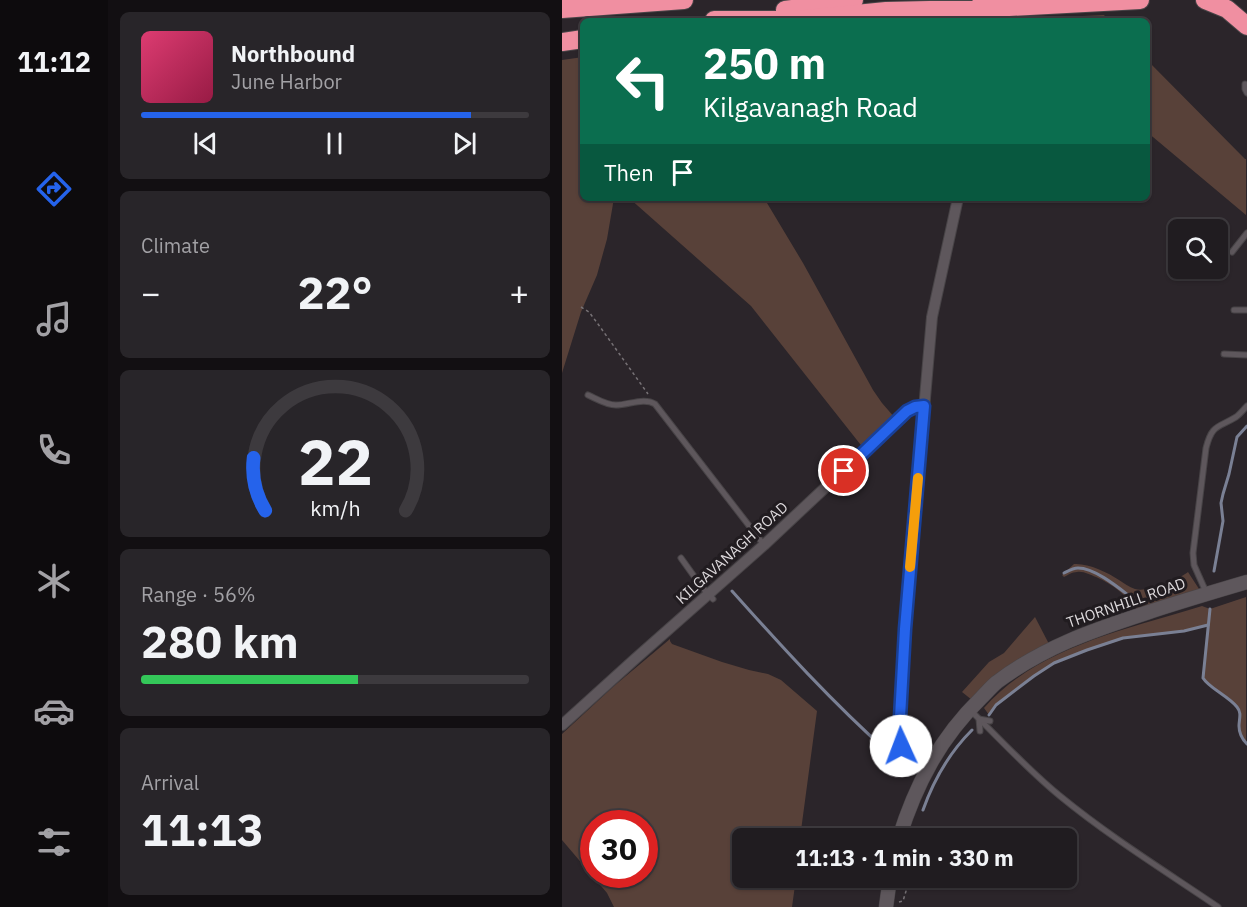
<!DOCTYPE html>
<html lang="en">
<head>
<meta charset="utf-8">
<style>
	body { margin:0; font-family:"IBM Plex Sans",sans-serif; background:#282529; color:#f1f3f6; height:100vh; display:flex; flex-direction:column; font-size:22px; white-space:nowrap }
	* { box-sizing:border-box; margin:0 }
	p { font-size:20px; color:#a2a1a5 }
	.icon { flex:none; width:33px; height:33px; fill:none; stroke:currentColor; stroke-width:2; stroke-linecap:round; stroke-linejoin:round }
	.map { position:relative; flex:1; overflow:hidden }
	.panel { display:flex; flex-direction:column; gap:12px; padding:12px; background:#120f12; width:454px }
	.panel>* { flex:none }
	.guide { position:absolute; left:18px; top:18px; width:570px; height:183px; border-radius:9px; box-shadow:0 2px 4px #0004,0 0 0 2px #3d3a3e; background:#0b6e4f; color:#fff; overflow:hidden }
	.buttons { position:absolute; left:606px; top:219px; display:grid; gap:12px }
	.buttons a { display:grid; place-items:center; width:60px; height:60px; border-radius:9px; background:#201c20; box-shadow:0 2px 4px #0004,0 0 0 2px #3d3a3e; font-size:30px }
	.speed { position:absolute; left:18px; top:810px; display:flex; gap:12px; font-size:30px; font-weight:700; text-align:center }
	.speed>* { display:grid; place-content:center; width:78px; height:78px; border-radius:50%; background:#201c20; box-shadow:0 2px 4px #0004,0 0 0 2px #3d3a3e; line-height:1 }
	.speed .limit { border:9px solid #d22; background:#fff; color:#111 }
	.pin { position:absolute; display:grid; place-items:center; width:51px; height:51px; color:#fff; margin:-26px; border:3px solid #fff; border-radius:50%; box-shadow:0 2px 6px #0007 }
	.me { position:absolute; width:66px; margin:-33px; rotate:358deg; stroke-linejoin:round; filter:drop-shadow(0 0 4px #0008) }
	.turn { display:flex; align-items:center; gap:21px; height:126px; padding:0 24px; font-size:27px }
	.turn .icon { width:78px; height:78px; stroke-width:2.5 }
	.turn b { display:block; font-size:42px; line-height:51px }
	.then { display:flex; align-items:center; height:57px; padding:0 24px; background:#0003; gap:12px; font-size:22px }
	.big { font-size:45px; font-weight:800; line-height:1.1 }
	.panel .widget { flex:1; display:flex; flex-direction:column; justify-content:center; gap:9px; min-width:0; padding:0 21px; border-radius:9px; background:#282529 }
	.panel .dial { align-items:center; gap:0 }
	.dial svg { height:156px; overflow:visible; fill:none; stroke:#3d3a3e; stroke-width:7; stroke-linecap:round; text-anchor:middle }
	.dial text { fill:#f1f3f6; stroke:none }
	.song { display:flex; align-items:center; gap:18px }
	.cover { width:72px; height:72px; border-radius:9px; background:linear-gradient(135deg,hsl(340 70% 55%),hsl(340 70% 35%)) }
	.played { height:6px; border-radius:3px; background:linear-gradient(90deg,#2563eb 85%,#3d3a3e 85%) }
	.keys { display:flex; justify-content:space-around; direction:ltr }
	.heat { display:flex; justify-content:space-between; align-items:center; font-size:33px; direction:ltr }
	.charge { height:9px; border-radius:4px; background:linear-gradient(90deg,#34c759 56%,#3d3a3e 0) }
	.trip { position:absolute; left:170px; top:828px; width:345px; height:60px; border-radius:9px; background:#201c20; box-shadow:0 2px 4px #0004,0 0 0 2px #3d3a3e; font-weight:800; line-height:60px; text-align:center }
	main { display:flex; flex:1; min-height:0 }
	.tab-bar { display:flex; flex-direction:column; width:108px; justify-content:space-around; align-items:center; background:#0d0b0d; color:#a2a1a5 }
	.tab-bar .icon { width:42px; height:42px }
	.tab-bar .active { color:#2563eb }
	.tab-bar b { font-size:27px; color:#f1f3f6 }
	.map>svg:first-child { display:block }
	.green { fill:#584139; fill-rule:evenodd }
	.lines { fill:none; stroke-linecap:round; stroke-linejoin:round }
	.stream { stroke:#7a8094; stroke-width:3 }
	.service-casing { stroke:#484447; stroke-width:7 }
	.minor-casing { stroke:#484447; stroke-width:12 }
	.tertiary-casing { stroke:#484447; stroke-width:15 }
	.motorway-casing { stroke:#484447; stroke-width:20 }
	.path { stroke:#777276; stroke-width:1.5; stroke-dasharray:3 3; stroke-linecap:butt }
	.service { stroke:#5e575c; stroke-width:5 }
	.minor { stroke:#5e575c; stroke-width:10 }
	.tertiary { stroke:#5e575c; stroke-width:14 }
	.motorway { stroke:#f08fa1; stroke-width:18 }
	.route-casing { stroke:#184099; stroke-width:15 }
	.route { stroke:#2563eb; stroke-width:10 }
	.slow { stroke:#f59e0b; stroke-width:10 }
	.labels { text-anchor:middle; stroke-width:6; stroke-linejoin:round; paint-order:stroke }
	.street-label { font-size:15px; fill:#ddd9dc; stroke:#211c20 }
</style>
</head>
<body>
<main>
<nav class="tab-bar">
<b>11:12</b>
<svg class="icon active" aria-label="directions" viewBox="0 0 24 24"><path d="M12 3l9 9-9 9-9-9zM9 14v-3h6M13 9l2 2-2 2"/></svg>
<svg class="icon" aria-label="music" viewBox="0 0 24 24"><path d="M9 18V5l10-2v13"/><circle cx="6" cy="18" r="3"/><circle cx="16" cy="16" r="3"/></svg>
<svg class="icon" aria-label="phone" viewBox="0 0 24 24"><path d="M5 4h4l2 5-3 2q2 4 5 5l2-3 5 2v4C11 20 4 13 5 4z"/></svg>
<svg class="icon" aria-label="climate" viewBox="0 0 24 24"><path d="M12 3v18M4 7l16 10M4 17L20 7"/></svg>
<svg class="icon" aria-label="car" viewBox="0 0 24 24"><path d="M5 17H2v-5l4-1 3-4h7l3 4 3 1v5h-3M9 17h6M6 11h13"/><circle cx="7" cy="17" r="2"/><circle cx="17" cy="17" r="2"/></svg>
<svg class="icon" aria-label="filters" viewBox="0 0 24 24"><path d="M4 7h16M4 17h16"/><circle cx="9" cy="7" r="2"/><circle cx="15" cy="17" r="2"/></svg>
</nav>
<section class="panel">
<div class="widget">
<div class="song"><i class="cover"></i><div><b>Northbound</b><p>June Harbor</p></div></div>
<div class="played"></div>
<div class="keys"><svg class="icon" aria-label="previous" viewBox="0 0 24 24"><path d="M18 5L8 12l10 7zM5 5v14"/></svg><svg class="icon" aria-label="pause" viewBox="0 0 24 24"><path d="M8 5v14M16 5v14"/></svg><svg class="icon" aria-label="next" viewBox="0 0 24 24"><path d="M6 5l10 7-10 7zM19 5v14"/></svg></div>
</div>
<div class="widget"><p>Climate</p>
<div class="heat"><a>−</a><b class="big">22°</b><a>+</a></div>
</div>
<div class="widget dial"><svg viewBox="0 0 100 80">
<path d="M14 69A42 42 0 1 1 86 69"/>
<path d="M14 69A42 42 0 0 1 8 42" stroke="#2563eb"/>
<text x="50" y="56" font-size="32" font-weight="700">22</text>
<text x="50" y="72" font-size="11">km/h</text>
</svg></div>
<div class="widget"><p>Range · 56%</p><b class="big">280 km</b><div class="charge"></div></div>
<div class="widget"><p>Arrival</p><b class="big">11:13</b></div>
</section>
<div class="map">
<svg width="685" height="907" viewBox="0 0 685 907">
	<rect width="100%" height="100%" fill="#2b252a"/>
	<!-- green -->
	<g class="green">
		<path d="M542,15L547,21H476L477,18Z"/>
		<path d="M21,57V198H52L45,239L35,275L19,312L0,373V60Z"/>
		<path d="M585,60L683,159H684V215L585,132Z"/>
		<path d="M67,198H202L241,263L311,390L320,403L333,418L302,449L189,306Z"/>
		<path d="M512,564C526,563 545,572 557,580C562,583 567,587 573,589C585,593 617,579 626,572L639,592L576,611C564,595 552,585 534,577C528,575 522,571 515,572C510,572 506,575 502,577L500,575Z"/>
		<path d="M684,597V744L678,732L677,710L662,695L644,682L641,678L646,625L622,631L561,638L525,650L492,663L472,676L434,705L427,715L422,708C475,647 566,629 640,606L648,609Z"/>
		<path d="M473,617L487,644L410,700L400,692L427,662L442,653Z"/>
		<path d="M108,639V641L110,644L160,662L187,670L206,674L219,680L255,711L238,838H180V878H234L230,907H52L45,893L0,840V734L52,686ZM32,824H82V874H32Z"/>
	</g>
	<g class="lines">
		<!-- stream -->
		<g class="stream">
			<path d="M652,571L661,521L659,503L661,494L667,474L675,437L685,426"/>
			<path d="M502,573C506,571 511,568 516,568C533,568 557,588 570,598"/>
			<path d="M170,591C220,647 270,702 327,753"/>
			<path d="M648,609L641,678C647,688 666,696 675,707C680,713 677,719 677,726C677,733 680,739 685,744"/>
			<path d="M427,715L434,705L472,676L492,663L525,650L561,638L622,631L646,625"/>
			<path d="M361,810C372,779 387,753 410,730"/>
		</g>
		<defs>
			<g id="service">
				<path d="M683,84V89L685,93"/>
				<path d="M670,252L685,233"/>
				<path d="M672,310H685"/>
				<path d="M662,354L685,355"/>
				<path d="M26,395C35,399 44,405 54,405C67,405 82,397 93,404L202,545"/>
				<path d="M119,558L139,586L151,599"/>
				<path d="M644,592L632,565L631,553L644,448C650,424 656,428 674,417C678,414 681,410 685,406"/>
				<path d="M408,710C438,739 466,770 498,796C548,837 603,871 656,907"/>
				<path d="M418,731L417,719L428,721"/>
			</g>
			<g id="minor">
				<path d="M0,725L73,659L202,545L345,411L353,407L361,406"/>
				<path d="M366,765L339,746L337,735L343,629L370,317L396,198"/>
			</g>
			<g id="tertiary">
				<path d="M337,838C354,784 378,738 419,698C424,693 429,687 435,682C482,647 529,631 584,613C617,602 651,592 685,582"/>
				<path d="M324,907L328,878"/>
			</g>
			<g id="motorway">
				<path d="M643,0L665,9L685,26"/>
				<path d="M0,9L122,0"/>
				<path d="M223,10L292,0"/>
				<path d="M152,20H234L324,11L411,9L578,0"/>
				<path d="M0,42L21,39"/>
			</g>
		</defs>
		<!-- service casing -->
		<use href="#service" class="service-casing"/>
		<!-- minor casing -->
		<use href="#minor" class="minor-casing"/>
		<!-- tertiary casing -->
		<use href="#tertiary" class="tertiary-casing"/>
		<!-- motorway casing -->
		<use href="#motorway" class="motorway-casing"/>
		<!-- path -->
		<g class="path">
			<path d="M19,307L27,312L36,324L86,394"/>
			<path d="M337,902L341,901L348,878"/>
		</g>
		<!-- service -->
		<use href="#service" class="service"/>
		<!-- minor -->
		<use href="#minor" class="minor"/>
		<!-- tertiary -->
		<use href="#tertiary" class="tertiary"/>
		<!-- motorway -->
		<use href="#motorway" class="motorway"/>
	</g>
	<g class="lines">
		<defs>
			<path id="route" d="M282,471L345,411L353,407L362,406L343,629L337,735L339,746"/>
		</defs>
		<!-- route casing -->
		<use href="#route" class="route-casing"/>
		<!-- route -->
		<use href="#route" class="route"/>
		<!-- slow -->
		<path class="slow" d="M348,567L356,478"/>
	</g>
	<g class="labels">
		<!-- street labels -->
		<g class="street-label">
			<text transform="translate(170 553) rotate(-42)" y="5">KILGAVANAGH ROAD</text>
			<text transform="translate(564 603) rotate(-19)" y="5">THORNHILL ROAD</text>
		</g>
	</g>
</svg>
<div class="buttons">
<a><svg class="icon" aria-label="search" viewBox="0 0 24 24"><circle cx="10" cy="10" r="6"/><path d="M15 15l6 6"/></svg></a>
</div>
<div class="speed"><div class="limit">30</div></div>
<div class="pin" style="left:282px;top:471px;background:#d93025"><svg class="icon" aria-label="arrive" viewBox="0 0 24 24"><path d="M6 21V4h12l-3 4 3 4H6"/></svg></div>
<svg class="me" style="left:339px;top:746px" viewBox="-20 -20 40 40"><circle r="19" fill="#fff"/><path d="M0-13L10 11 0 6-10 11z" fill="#2563eb"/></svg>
<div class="trip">11:13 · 1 min · 330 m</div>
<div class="guide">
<div class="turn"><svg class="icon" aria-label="left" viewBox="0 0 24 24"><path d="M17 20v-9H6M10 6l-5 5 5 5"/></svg><div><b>250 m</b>Kilgavanagh Road</div></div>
<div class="then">Then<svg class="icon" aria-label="arrive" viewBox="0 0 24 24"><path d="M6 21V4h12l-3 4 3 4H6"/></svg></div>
</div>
</div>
</main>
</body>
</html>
